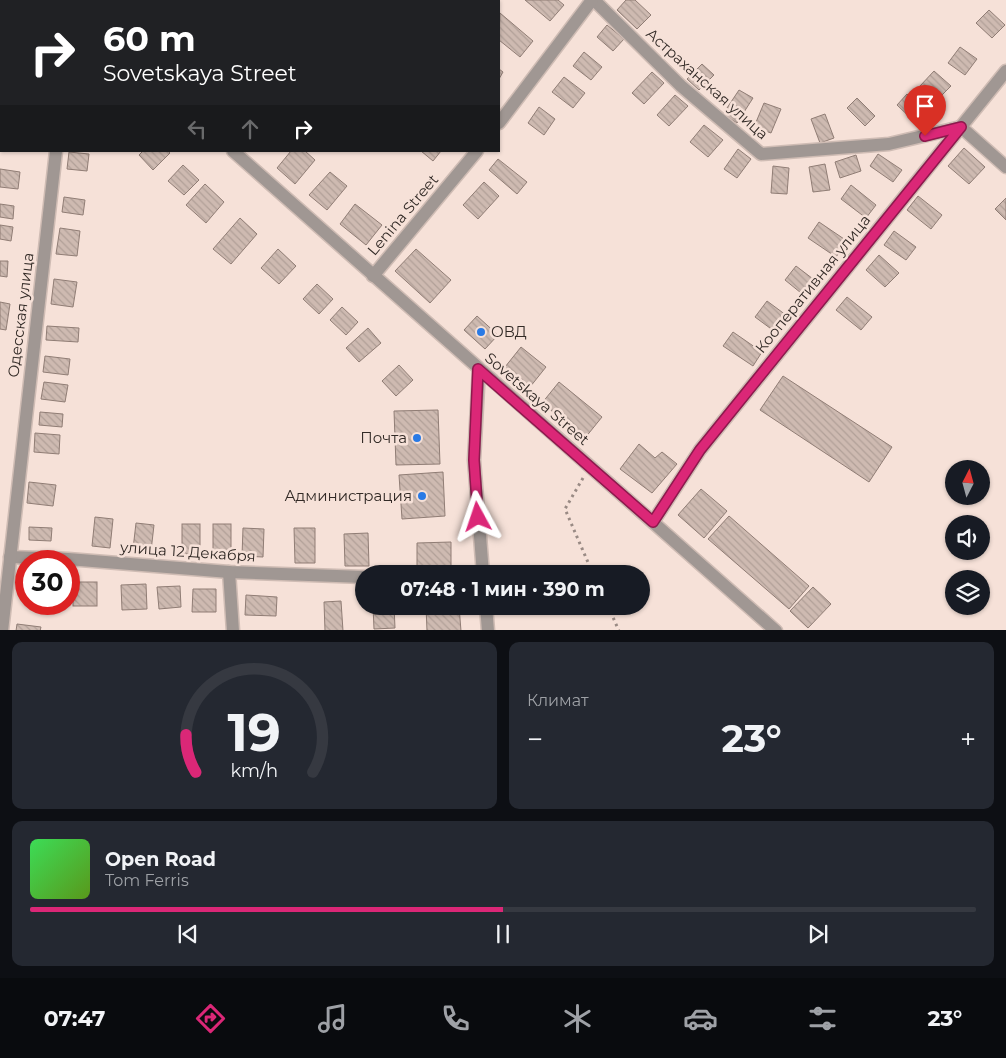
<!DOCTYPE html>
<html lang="ru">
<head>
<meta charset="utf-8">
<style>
	body { margin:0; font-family:Montserrat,sans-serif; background:#242831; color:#f1f3f6; height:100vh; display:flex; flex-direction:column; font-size:19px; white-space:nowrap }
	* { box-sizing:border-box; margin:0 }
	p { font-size:16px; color:#9ea1a6 }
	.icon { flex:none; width:28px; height:28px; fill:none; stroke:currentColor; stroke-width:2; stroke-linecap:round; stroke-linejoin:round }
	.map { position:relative; height:630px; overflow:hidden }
	.drawer { display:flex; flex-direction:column; gap:12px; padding:12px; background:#0d0f14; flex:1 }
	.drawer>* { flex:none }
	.top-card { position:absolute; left:0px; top:0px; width:500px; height:152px; box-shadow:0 1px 4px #0004; background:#202124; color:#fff; overflow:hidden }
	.needle { width:32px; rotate:6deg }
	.tools { position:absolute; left:945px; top:460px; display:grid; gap:10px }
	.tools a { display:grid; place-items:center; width:45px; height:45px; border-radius:50%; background:#171b24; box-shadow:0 1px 4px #0004; font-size:25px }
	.speed { position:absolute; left:15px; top:550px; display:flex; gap:10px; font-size:25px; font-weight:700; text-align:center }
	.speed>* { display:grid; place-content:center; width:65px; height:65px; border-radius:50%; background:#171b24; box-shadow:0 1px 4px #0004; line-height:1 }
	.speed .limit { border:8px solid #d22; background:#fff; color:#111 }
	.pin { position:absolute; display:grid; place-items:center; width:42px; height:42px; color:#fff; margin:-51px -21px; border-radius:50% 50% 50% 0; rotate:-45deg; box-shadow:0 0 5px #0007 }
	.pin .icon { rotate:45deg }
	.me { position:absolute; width:55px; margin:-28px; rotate:355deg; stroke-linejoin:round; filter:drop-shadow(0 0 4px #0008) }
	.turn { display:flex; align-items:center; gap:18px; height:105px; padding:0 20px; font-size:22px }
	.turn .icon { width:65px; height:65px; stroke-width:2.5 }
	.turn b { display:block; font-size:35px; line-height:42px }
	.lanes { display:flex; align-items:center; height:48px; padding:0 20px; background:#0003; justify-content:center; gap:25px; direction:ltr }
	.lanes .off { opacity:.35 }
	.big { font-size:38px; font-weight:700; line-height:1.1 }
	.drawer .tile { flex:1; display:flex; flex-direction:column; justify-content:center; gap:8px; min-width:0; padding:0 18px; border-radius:10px; background:#242831 }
	.drawer .dial { align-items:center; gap:0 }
	.dial svg { height:130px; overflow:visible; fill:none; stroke:#363941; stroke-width:7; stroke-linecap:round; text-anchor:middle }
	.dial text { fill:#f1f3f6; stroke:none }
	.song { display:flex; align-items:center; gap:15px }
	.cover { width:60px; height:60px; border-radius:8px; background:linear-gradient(135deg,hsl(130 70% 55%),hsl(90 70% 35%)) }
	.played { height:5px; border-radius:2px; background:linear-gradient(90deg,#db2777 50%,#363941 50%) }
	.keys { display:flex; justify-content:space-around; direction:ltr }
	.heat { display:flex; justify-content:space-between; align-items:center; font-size:28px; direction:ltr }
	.drawer .tiles { flex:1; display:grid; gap:12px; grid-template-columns:1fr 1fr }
	.tile:last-child { grid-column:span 2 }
	.trip { position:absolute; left:355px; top:565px; width:295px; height:50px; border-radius:25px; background:#171b24; box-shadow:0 1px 4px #0004; font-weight:700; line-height:50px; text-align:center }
	.menu { display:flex; height:80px; justify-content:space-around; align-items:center; background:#090b0e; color:#9ea1a6 }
	.menu .icon { width:35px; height:35px }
	.menu .selected { color:#db2777 }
	.menu b { font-size:22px; color:#f1f3f6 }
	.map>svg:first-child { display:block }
	.building { fill:url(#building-back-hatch); stroke:#907d75 }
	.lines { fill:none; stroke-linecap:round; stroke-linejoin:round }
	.minor-casing { stroke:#cfbcb4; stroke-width:15 }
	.path { stroke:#998a84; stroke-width:3; stroke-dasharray:2.5 4; stroke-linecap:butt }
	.minor { stroke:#a09793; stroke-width:12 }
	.route-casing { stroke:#8e194d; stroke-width:12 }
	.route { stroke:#db2777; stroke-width:9 }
	.poi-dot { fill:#297ae5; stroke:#f6e1d8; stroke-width:2 }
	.labels { text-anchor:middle; stroke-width:5; stroke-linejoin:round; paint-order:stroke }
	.street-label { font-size:15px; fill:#322a26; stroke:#f6e1d8 }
	.poi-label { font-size:15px; fill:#322a26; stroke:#f6e1d8; text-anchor:end }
</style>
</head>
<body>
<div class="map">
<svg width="1006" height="631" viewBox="0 0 1006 631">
	<defs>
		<pattern id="building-back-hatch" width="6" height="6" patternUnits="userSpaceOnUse" patternTransform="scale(1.25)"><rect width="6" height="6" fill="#cebab1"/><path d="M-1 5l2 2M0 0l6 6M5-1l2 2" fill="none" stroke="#b1a098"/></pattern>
	</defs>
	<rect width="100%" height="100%" fill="#f6e1d8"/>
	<!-- building -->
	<g class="building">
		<path d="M525,0H558L564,5L550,21Z"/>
		<path d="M626,0H635L651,15L637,29L617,10Z"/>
		<path d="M989,10L1005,25L992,38L976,23Z"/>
		<path d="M500,13L533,41L520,57L499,40Z"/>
		<path d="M607,25L624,39L613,51L597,37Z"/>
		<path d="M960,47L977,59L965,75L948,63Z"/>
		<path d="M584,52L602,67L591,80L573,66Z"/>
		<path d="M702,64L714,75L699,90L687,79Z"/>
		<path d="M499,69L503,72L499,79Z"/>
		<path d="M934,71L951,86L936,101L920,86Z"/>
		<path d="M652,72L664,83L644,104L632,93Z"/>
		<path d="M564,77L585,93L573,108L552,92Z"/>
		<path d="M739,90L753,98L737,123L723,114Z"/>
		<path d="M907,94L926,112L916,123L897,105Z"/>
		<path d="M675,95L688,106L669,126L657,115Z"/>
		<path d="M857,98L875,116L865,126L847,108Z"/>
		<path d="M764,103L781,109L771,133L754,127Z"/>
		<path d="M539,107L555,119L544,135L528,123Z"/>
		<path d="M825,114L834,138L820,143L811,119Z"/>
		<path d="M704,125L723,140L708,157L690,142Z"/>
		<path d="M964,148L985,167L969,184L948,166Z"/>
		<path d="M738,149L751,159L737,178L724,169Z"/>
		<path d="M143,151H168L170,153L153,170L139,155Z"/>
		<path d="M291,151H305L315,160L295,184L277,168Z"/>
		<path d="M421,151H441L433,161Z"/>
		<path d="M69,152L89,154L87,171L67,169Z"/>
		<path d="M878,154L902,170L893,182L870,166Z"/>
		<path d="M856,155L861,171L840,178L835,162Z"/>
		<path d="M498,159L527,182L517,194L489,170Z"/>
		<path d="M825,164L830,190L813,192L809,167Z"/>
		<path d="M183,165L199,180L184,195L168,181Z"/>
		<path d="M773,166L789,168L787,194L771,193Z"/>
		<path d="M0,169L20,172L18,189L0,187Z"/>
		<path d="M330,172L347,186L327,210L309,195Z"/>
		<path d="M484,182L499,196L478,219L463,205Z"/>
		<path d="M205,184L224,202L206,223L186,205Z"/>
		<path d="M851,185L876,205L866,218L841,199Z"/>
		<path d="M918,196L942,215L931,229L907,210Z"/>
		<path d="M64,197L85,200L83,215L62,212Z"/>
		<path d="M1006,198V220L995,209Z"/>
		<path d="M0,204L14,206L13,219L0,217Z"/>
		<path d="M355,204L382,225L366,245L340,224Z"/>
		<path d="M240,218L257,234L231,264L213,249Z"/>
		<path d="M819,222L847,241L836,257L808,238Z"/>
		<path d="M0,225L13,227L11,241L0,239Z"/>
		<path d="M60,228L80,231L77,256L56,254Z"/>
		<path d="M894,231L916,247L906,260L884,245Z"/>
		<path d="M278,249L296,266L279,284L261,268Z"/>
		<path d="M416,249L451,280L430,303L395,271Z"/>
		<path d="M879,255L899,273L885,287L866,270Z"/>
		<path d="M0,261H8L7,277L0,276Z"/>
		<path d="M796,266L817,282L806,297L785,280Z"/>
		<path d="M54,279L77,282L73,307L51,304Z"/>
		<path d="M317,284L333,299L319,314L303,299Z"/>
		<path d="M847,297L872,317L861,330L836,310Z"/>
		<path d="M767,301L790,318L778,334L755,317Z"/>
		<path d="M0,302L10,304L6,330L0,329Z"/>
		<path d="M342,307L358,322L346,335L330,320Z"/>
		<path d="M477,316L498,335L485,349L464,330Z"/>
		<path d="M47,326L79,328L78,342L46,340Z"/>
		<path d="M368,328L381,343L359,362L346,348Z"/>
		<path d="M733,332L762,352L753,366L723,346Z"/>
		<path d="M521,347L546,367L526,392L501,372Z"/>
		<path d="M45,356L70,359L68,375L43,372Z"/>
		<path d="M399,365L413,380L396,396L382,381Z"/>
		<path d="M783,376L892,447L869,482L760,410Z"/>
		<path d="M44,382L68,385L65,402L41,399Z"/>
		<path d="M559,382L602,417L585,438L542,403Z"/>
		<path d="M438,410L440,464L396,465L394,411Z"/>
		<path d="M40,412L63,414L62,427L39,425Z"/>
		<path d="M35,433L60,435L59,454L34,452Z"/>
		<path d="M639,444L655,458L662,452L677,464L652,493L620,469Z"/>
		<path d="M443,472L445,516L402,519L399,475Z"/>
		<path d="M29,482L56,485L53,506L27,503Z"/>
		<path d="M701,489L727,511L704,538L678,515Z"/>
		<path d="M729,516L809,586L789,609L708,539Z"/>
		<path d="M95,517L113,519L110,548L92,546Z"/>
		<path d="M136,523L154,525L151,551L133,549Z"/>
		<rect x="182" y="524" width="18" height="30"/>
		<rect x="213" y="524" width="18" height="28"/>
		<path d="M29,527L52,528L51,541L29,540Z"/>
		<path d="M243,528L264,529L263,557L242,556Z"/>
		<path d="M294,528H315V563H295Z"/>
		<path d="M368,533L369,566H345L344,534Z"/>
		<path d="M451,542V570L417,571V543Z"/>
		<path d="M20,574L26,575V592L18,591Z"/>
		<rect x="73" y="582" width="24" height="24"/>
		<path d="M146,584L147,609L122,610L121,585Z"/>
		<path d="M180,586L181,607L159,609L157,587Z"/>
		<path d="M813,587L831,604L808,628L790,611Z"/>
		<path d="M193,589H216V612H192Z"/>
		<path d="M246,595L277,597L276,616L245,615Z"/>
		<path d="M341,601L343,631H325L324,602Z"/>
		<path d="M373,606H394L395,628L374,629Z"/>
		<path d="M426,606H459L461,631H427Z"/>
		<path d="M17,624L41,627L40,631H16Z"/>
	</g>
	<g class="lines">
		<defs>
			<g id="minor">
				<path d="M60,0L61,1"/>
				<path d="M594,0L681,86L761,154L889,144L961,127L1006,167"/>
				<path d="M72,1L73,0"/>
				<path d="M299,1L300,0"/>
				<path d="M0,51H1"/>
				<path d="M499,123L592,0"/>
				<path d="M233,151L776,631"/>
				<path d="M373,276L477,151"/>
				<path d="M479,369L474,460L483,574"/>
				<path d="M653,522L700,450L1006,71"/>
				<path d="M10,557L68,559L229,572L364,577"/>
				<path d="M229,572L233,631"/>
				<path d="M486,606L488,631"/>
				<path d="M2,631L56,151"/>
			</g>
		</defs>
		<!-- minor casing -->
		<use href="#minor" class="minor-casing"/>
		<!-- path -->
		<g class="path">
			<path d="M583,478L565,509L593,574"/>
			<path d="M608,606L619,631"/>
		</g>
		<!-- minor -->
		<use href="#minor" class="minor"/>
	</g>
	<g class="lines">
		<defs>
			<path id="route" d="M478,517L474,460L478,369L653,522L700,450L961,127L925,136"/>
		</defs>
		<!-- route casing -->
		<use href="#route" class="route-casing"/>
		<!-- route -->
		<use href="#route" class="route"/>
	</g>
	<!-- markers -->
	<g class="poi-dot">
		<circle cx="481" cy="332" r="5"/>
		<circle cx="417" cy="438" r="5"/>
		<circle cx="422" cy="496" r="5"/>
	</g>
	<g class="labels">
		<!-- street labels -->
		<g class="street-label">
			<text transform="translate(707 84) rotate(42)" y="5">Астраханская улица</text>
			<text transform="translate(403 215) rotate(-50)" y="5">Lenina Street</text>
			<text transform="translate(813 284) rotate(-51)" y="5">Кооперативная улица</text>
			<text transform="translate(21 315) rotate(-83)" y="5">Одесская улица</text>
			<text transform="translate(537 399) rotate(41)" y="5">Sovetskaya Street</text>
			<text transform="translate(188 552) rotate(4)" y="5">улица 12 Декабря</text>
		</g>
		<!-- poi labels -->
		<g class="poi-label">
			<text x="491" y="337" text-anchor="start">ОВД</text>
			<text x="407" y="443">Почта</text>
			<text x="412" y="501">Администрация</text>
		</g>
	</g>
</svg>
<div class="tools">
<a><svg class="needle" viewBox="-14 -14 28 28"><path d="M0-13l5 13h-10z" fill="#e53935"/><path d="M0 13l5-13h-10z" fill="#9ea1a6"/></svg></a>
<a><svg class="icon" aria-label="sound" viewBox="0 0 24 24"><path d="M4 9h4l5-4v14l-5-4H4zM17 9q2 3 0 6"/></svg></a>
<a><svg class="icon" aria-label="layers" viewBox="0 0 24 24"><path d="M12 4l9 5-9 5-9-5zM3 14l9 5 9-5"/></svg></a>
</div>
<div class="speed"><div class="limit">30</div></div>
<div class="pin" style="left:925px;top:136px;background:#d93025"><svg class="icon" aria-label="arrive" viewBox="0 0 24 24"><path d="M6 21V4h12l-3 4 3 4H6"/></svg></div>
<svg class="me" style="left:478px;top:517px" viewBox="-20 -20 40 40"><path d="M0-17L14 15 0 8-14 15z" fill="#db2777" stroke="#fff" stroke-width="4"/></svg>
<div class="trip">07:48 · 1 мин · 390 m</div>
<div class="top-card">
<div class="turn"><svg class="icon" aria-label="right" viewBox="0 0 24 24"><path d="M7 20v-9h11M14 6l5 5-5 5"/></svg><div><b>60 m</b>Sovetskaya Street</div></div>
<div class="lanes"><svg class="icon off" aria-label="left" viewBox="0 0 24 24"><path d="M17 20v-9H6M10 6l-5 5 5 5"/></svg><svg class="icon off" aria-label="ahead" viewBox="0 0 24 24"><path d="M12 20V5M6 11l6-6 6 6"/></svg><svg class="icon" aria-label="right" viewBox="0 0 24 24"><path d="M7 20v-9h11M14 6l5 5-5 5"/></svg></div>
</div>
</div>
<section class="drawer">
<div class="tiles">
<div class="tile dial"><svg viewBox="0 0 100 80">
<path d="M14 69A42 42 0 1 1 86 69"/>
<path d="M14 69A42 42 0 0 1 8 46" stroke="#db2777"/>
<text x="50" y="56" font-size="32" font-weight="700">19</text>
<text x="50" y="72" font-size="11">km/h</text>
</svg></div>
<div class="tile"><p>Климат</p>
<div class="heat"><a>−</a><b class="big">23°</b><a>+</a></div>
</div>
<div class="tile">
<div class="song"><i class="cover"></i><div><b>Open Road</b><p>Tom Ferris</p></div></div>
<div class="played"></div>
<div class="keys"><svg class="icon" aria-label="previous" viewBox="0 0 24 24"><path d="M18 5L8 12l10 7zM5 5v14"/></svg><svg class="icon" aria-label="pause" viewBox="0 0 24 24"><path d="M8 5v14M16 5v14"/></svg><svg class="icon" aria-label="next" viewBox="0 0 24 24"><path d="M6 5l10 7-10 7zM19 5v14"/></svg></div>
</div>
</div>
</section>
<nav class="menu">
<b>07:47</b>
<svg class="icon selected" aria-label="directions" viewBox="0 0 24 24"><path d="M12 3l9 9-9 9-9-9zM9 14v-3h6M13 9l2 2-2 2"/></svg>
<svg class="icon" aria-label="music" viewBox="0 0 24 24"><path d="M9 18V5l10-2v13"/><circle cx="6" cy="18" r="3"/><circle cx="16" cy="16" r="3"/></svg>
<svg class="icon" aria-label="phone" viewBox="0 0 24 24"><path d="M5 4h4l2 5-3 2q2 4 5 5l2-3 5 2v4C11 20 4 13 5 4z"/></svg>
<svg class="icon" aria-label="climate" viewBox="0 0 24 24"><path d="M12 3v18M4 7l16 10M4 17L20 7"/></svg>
<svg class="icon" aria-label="car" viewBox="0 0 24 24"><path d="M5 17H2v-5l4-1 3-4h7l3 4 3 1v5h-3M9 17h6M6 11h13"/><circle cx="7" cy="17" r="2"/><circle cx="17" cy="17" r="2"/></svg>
<svg class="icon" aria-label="filters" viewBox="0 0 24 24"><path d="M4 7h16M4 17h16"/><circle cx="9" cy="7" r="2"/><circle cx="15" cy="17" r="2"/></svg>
<b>23°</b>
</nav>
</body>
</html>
